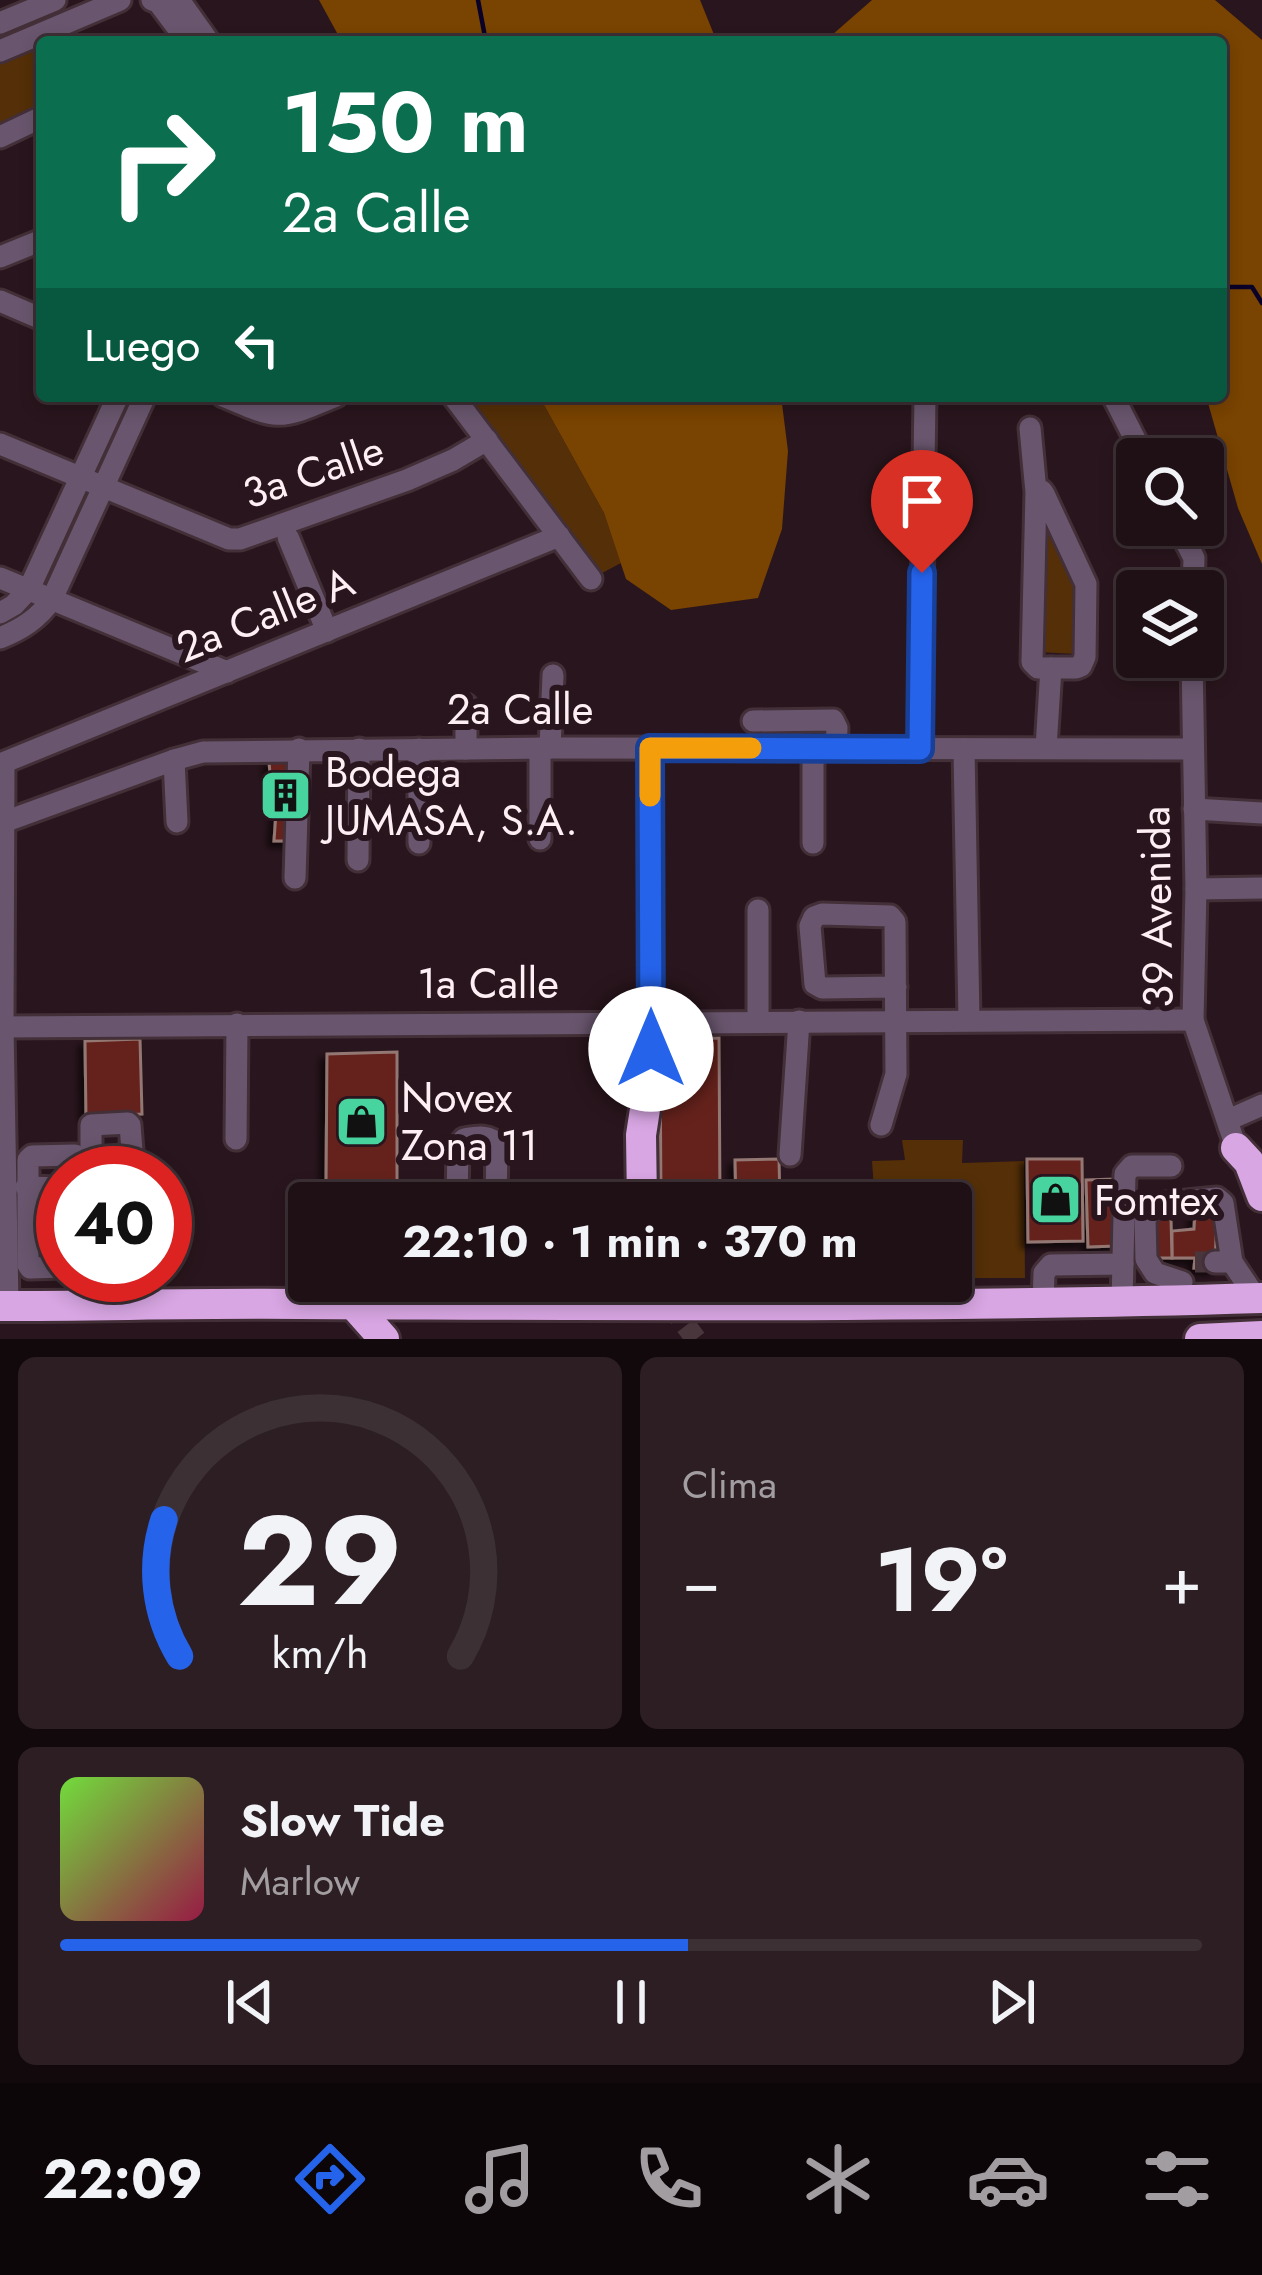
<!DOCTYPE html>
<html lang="es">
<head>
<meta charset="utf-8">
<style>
	body { margin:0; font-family:Jost,sans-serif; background:#2c1e23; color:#f1f3f6; height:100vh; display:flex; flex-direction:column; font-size:45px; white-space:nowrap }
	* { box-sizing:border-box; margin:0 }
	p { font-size:39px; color:#a19da1 }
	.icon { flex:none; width:66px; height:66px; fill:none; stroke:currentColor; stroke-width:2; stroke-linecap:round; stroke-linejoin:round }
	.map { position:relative; height:1339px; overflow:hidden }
	.drawer { display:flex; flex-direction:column; gap:18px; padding:18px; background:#11090c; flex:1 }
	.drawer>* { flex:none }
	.hud { position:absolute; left:36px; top:36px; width:1191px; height:366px; border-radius:12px; box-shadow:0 6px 18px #0003,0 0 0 3px #3c3035; background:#0b6e4f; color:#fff; overflow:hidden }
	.buttons { position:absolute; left:1116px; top:438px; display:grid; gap:24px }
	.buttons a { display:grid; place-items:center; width:108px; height:108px; border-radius:12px; background:#1f1016; box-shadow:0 6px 18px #0003,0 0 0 3px #3c3035; font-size:60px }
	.speed { position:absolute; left:36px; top:1146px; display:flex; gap:24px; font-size:60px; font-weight:700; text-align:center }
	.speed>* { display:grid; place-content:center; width:156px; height:156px; border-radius:50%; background:#1f1016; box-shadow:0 6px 18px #0003,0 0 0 3px #3c3035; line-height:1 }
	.speed .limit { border:18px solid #d22; background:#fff; color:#111 }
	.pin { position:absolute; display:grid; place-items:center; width:102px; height:102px; color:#fff; margin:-123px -51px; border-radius:50% 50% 50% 0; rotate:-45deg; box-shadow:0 0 12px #0007 }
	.pin .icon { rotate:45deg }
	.me { position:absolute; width:132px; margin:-66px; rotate:0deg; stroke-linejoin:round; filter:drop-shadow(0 0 9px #0008) }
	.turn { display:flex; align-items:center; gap:42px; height:252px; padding:0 48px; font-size:54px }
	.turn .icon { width:156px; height:156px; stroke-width:2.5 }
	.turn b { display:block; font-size:84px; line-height:102px }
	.then { display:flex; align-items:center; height:114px; padding:0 48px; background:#0003; gap:24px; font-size:45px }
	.big { font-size:90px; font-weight:700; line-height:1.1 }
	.drawer .tile { flex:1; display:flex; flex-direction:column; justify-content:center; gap:18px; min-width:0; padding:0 42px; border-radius:18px; background:#2c1e23 }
	.drawer .dial { align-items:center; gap:0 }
	.dial svg { height:312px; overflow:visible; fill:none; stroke:#3c3035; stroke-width:7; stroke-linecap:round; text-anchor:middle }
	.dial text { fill:#f1f3f6; stroke:none }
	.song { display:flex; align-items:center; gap:36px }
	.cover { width:144px; height:144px; border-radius:18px; background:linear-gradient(135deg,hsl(100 70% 55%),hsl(340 70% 35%)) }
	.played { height:12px; border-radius:6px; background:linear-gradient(90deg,#2563eb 55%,#3c3035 55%) }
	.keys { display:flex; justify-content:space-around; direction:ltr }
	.heat { display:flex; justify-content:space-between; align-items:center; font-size:66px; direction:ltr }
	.drawer .tiles { flex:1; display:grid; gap:18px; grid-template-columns:1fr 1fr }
	.tile:last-child { grid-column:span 2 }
	.trip { position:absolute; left:288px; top:1182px; width:684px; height:120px; border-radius:12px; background:#1f1016; box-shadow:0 6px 18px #0003,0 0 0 3px #3c3035; font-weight:700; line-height:120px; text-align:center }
	.tab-bar { display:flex; height:192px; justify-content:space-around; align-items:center; background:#0c0609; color:#a19da1 }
	.tab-bar .icon { width:84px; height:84px }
	.tab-bar .selected { color:#2563eb }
	.tab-bar b { font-size:54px; color:#f1f3f6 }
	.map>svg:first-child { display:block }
	.green { fill:#542f07 }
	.forest { fill:#794301 }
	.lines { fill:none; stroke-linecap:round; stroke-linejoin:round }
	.stream { stroke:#0a0129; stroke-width:4.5 }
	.building { fill:#65201b; stroke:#937773; stroke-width:3; filter:url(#shadow) }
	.minor-tunnel { stroke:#49363d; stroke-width:21; stroke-dasharray:21 10; stroke-linecap:butt }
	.minor-casing { stroke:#432f37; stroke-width:27 }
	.highway-casing { stroke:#432f37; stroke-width:36 }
	.minor { stroke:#69566e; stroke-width:21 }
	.highway { stroke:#d8a6e3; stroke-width:30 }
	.route-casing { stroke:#184099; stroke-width:30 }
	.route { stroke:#2563eb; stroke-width:21 }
	.slow { stroke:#f59e0b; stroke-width:21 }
	.labels { text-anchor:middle; stroke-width:12; stroke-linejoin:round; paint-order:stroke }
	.street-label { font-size:42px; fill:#feeff4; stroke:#29151d }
	.poi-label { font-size:42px; fill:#feeff4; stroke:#29151d; text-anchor:start }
</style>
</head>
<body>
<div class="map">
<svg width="1262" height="1339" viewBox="0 0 1262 1339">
	<defs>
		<filter id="shadow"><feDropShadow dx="-5.5" dy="5.5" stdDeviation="3" flood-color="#0009"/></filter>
	</defs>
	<rect width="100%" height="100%" fill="#29151d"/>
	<!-- green -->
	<g class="green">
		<path d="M39,43L42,50V104L38,110L0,127V60Z"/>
		<path d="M453,396H539L604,513L621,563L591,579Z"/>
		<path d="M1041,508L1078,584L1076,654L1037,652Z"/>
		<path d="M902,1140H963L962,1163L1024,1161L1025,1278H951V1203H842L841,1192L874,1190L872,1161L905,1160Z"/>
	</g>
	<!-- forest -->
	<g class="forest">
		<path d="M319,0H700L717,42H342Z"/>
		<path d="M872,0H1215L1262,40V564L1238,508L1206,396H1221V42H824Z"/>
		<path d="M539,396H781L788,451L782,529L758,598L671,610L626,579L604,513Z"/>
	</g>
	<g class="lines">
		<!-- stream -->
		<g class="stream">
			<path d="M478,0L486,42"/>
			<path d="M1221,287H1252L1262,303"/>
		</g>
	</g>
	<!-- building -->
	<g class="building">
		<path d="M269,761L294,762V841H274L278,784L270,774Z"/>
		<path d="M719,1038L720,1203H661L660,1039Z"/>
		<path d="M140,1039L142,1114L86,1117L85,1041Z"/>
		<path d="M397,1052V1188L326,1189L327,1054Z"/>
		<path d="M779,1159L780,1203H736L735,1160Z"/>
		<path d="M1027,1159H1082L1083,1241L1028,1242Z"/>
		<path d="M1114,1179L1116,1246L1088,1247L1086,1180Z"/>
		<path d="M1217,1208L1215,1269L1194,1268L1195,1258H1172V1231L1194,1229L1195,1210Z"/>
		<path d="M1150,1218H1171L1172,1258H1151Z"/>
		<path d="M60,1224V1255H45L43,1249L36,1247L35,1225Z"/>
	</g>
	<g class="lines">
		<!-- minor-tunnel -->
		<g class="minor-tunnel">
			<path d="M1195,1262H1215"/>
			<path d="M667,1301L696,1339"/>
		</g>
		<defs>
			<g id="minor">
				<path d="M152,0L158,2L188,42"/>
				<path d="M179,0L209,42"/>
				<path d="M0,23L55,0"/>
				<path d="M0,51L120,0"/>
				<path d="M0,137L42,117"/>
				<path d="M0,257L42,240"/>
				<path d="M0,301L42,319"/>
				<path d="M223,396C281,421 278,420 336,396"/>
				<path d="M453,396L591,579"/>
				<path d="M1113,396L1145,459"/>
				<path d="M1030,428L1036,492L1032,662L1038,668H1076L1081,666L1085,657L1086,584L1044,494L1042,491L1036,492"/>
				<path d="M0,444L229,539H240L407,480L453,460L487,440"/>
				<path d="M1177,525L1194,558L1193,591"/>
				<path d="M288,537L327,631"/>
				<path d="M0,578L227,672"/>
				<path d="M0,613L14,605L29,589L118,396"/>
				<path d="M0,638C22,629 38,619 52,599L145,396"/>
				<path d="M1192,657L1196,889L1193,1020L1240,1159"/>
				<path d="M466,705V749"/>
				<path d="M753,721L833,720L837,728L836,749"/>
				<path d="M540,748V839"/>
				<path d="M550,748L553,675"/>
				<path d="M650,748L651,1089"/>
				<path d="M1046,748L1051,668"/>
				<path d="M920,749L925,396"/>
				<path d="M964,749L969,1020"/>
				<path d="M174,760L177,822"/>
				<path d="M4,763L3,1027L8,1306"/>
				<path d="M0,764L559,536"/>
				<path d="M1194,809L1262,813"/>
				<path d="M4,822L174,760L203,752L550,748L1192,749"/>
				<path d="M419,843V749"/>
				<path d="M813,843V749"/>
				<path d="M358,860L359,749"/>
				<path d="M295,878L299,749"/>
				<path d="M1196,889L1262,888"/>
				<path d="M758,1021V910"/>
				<path d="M0,1027L1193,1020"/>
				<path d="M1228,1120L1262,1105"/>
				<path d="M881,1125L896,1074L895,922L890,916L822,914L814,917L810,926L815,984L822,988L896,987"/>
				<path d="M236,1139L237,1024"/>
				<path d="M790,1155L799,1021"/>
				<path d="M91,1173V1125L128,1123L130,1125L132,1151L120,1156L119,1173"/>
				<path d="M26,1187L63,1188"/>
				<path d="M457,1203L458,1146L464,1139C476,1137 490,1134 497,1145L496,1203"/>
				<path d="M1215,1262H1232L1256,1298"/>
				<path d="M63,1267L30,1268L28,1265V1160L32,1156L75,1155L78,1158V1173"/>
				<path d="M93,1275V1306"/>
				<path d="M148,1275L151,1305"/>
				<path d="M494,1281L495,1305"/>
				<path d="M564,1281L566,1305"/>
				<path d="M655,1281V1282"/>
				<path d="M1182,1282L1155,1273L1146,1259L1145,1219L1156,1204L1217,1198L1223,1203L1232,1262"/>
				<path d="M1122,1303L1125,1174L1132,1166H1171"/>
				<path d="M120,1305V1276"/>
				<path d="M1043,1305L1044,1273L1051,1265L1123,1264"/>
				<path d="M78,1306V1275"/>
				<path d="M796,1306L798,1281"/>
			</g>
			<g id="highway">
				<path d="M1236,1148L1249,1162L1262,1196"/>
				<path d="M642,1203L641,1135L650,1077"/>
				<path d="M353,1304L384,1339"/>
				<path d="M0,1306C100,1306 200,1303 300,1304C621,1305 941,1308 1262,1298"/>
				<path d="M1200,1339L1262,1336"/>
			</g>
		</defs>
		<!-- minor casing -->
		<use href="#minor" class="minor-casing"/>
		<!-- highway casing -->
		<use href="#highway" class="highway-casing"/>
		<!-- minor -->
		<use href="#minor" class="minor"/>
		<!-- highway -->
		<use href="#highway" class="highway"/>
	</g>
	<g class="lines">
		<defs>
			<path id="route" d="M651,1049L650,748L920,749L922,573"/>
		</defs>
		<!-- route casing -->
		<use href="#route" class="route-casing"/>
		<!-- route -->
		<use href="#route" class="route"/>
		<!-- slow -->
		<path class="slow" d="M650,796V748H751"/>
	</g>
	<!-- icons -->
	<defs>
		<symbol id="building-square" viewBox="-11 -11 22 22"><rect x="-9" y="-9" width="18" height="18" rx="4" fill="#47d49e" stroke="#29151d"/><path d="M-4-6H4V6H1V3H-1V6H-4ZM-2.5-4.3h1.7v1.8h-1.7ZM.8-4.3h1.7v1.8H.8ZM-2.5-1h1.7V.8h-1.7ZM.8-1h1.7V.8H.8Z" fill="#111"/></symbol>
		<symbol id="shop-square" viewBox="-11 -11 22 22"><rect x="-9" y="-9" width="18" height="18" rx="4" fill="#47d49e" stroke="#29151d"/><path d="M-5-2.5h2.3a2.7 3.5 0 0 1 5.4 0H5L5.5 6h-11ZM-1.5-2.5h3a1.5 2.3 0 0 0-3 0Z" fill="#111"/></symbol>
	</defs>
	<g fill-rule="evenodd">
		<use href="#building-square" x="256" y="766" width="59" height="59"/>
		<use href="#shop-square" x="332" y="1092" width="59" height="59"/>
		<use href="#shop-square" x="1026" y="1170" width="59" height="59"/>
	</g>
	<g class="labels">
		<!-- street labels -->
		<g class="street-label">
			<text transform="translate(313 471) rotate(-19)" y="15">3a Calle</text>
			<text transform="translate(265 614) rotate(-22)" y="15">2a Calle A</text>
			<text x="520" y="724">2a Calle</text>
			<text transform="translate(1156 907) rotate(-91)" y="15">39 Avenida</text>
			<text x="488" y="998">1a Calle</text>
		</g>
		<!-- poi labels -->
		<g class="poi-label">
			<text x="325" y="787">Bodega<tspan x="325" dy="48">JUMASA, S.A.</tspan></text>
			<text x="401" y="1112">Novex<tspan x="401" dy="48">Zona 11</tspan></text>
			<text x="1094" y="1215">Fomtex</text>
		</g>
	</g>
</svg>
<div class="buttons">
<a><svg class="icon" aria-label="search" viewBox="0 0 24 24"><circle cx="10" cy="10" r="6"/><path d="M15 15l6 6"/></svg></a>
<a><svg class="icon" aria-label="layers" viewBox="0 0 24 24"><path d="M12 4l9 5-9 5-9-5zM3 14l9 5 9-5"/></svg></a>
</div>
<div class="speed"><div class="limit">40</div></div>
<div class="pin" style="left:922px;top:573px;background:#d93025"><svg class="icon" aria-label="arrive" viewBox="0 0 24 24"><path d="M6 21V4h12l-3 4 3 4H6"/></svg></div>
<svg class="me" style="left:651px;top:1049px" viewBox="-20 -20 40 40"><circle r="19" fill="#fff"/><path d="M0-13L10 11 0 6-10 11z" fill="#2563eb"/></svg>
<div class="trip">22:10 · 1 min · 370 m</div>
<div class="hud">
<div class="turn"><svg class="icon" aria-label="right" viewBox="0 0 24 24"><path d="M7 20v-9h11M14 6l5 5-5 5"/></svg><div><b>150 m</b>2a Calle</div></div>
<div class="then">Luego<svg class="icon" aria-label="left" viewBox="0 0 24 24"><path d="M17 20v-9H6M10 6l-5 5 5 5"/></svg></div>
</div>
</div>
<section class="drawer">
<div class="tiles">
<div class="tile dial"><svg viewBox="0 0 100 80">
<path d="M14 69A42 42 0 1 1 86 69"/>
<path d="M14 69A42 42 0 0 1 10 34" stroke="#2563eb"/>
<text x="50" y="56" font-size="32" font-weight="700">29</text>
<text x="50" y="72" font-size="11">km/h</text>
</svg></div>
<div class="tile"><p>Clima</p>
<div class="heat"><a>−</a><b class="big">19°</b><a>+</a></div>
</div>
<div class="tile">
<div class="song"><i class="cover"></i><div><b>Slow Tide</b><p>Marlow</p></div></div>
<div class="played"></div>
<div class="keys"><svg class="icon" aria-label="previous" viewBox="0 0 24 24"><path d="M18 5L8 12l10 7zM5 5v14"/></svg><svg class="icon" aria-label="pause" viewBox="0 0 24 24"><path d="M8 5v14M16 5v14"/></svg><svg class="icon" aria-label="next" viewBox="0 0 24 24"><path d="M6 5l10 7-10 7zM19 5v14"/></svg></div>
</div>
</div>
</section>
<nav class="tab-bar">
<b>22:09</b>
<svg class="icon selected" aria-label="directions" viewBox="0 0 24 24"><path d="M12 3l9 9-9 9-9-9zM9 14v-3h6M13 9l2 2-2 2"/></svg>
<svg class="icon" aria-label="music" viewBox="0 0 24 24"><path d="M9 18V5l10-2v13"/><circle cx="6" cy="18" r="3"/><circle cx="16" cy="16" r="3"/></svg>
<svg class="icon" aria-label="phone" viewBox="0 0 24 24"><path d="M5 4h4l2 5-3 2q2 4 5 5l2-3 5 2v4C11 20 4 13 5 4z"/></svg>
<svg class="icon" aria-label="climate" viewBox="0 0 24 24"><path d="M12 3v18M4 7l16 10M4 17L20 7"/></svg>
<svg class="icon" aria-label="car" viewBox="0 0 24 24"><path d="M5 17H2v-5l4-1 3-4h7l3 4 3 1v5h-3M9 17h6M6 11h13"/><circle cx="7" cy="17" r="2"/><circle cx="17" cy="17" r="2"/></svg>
<svg class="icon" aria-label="filters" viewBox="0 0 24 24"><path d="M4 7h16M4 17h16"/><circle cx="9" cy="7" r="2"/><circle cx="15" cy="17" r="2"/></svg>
</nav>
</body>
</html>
